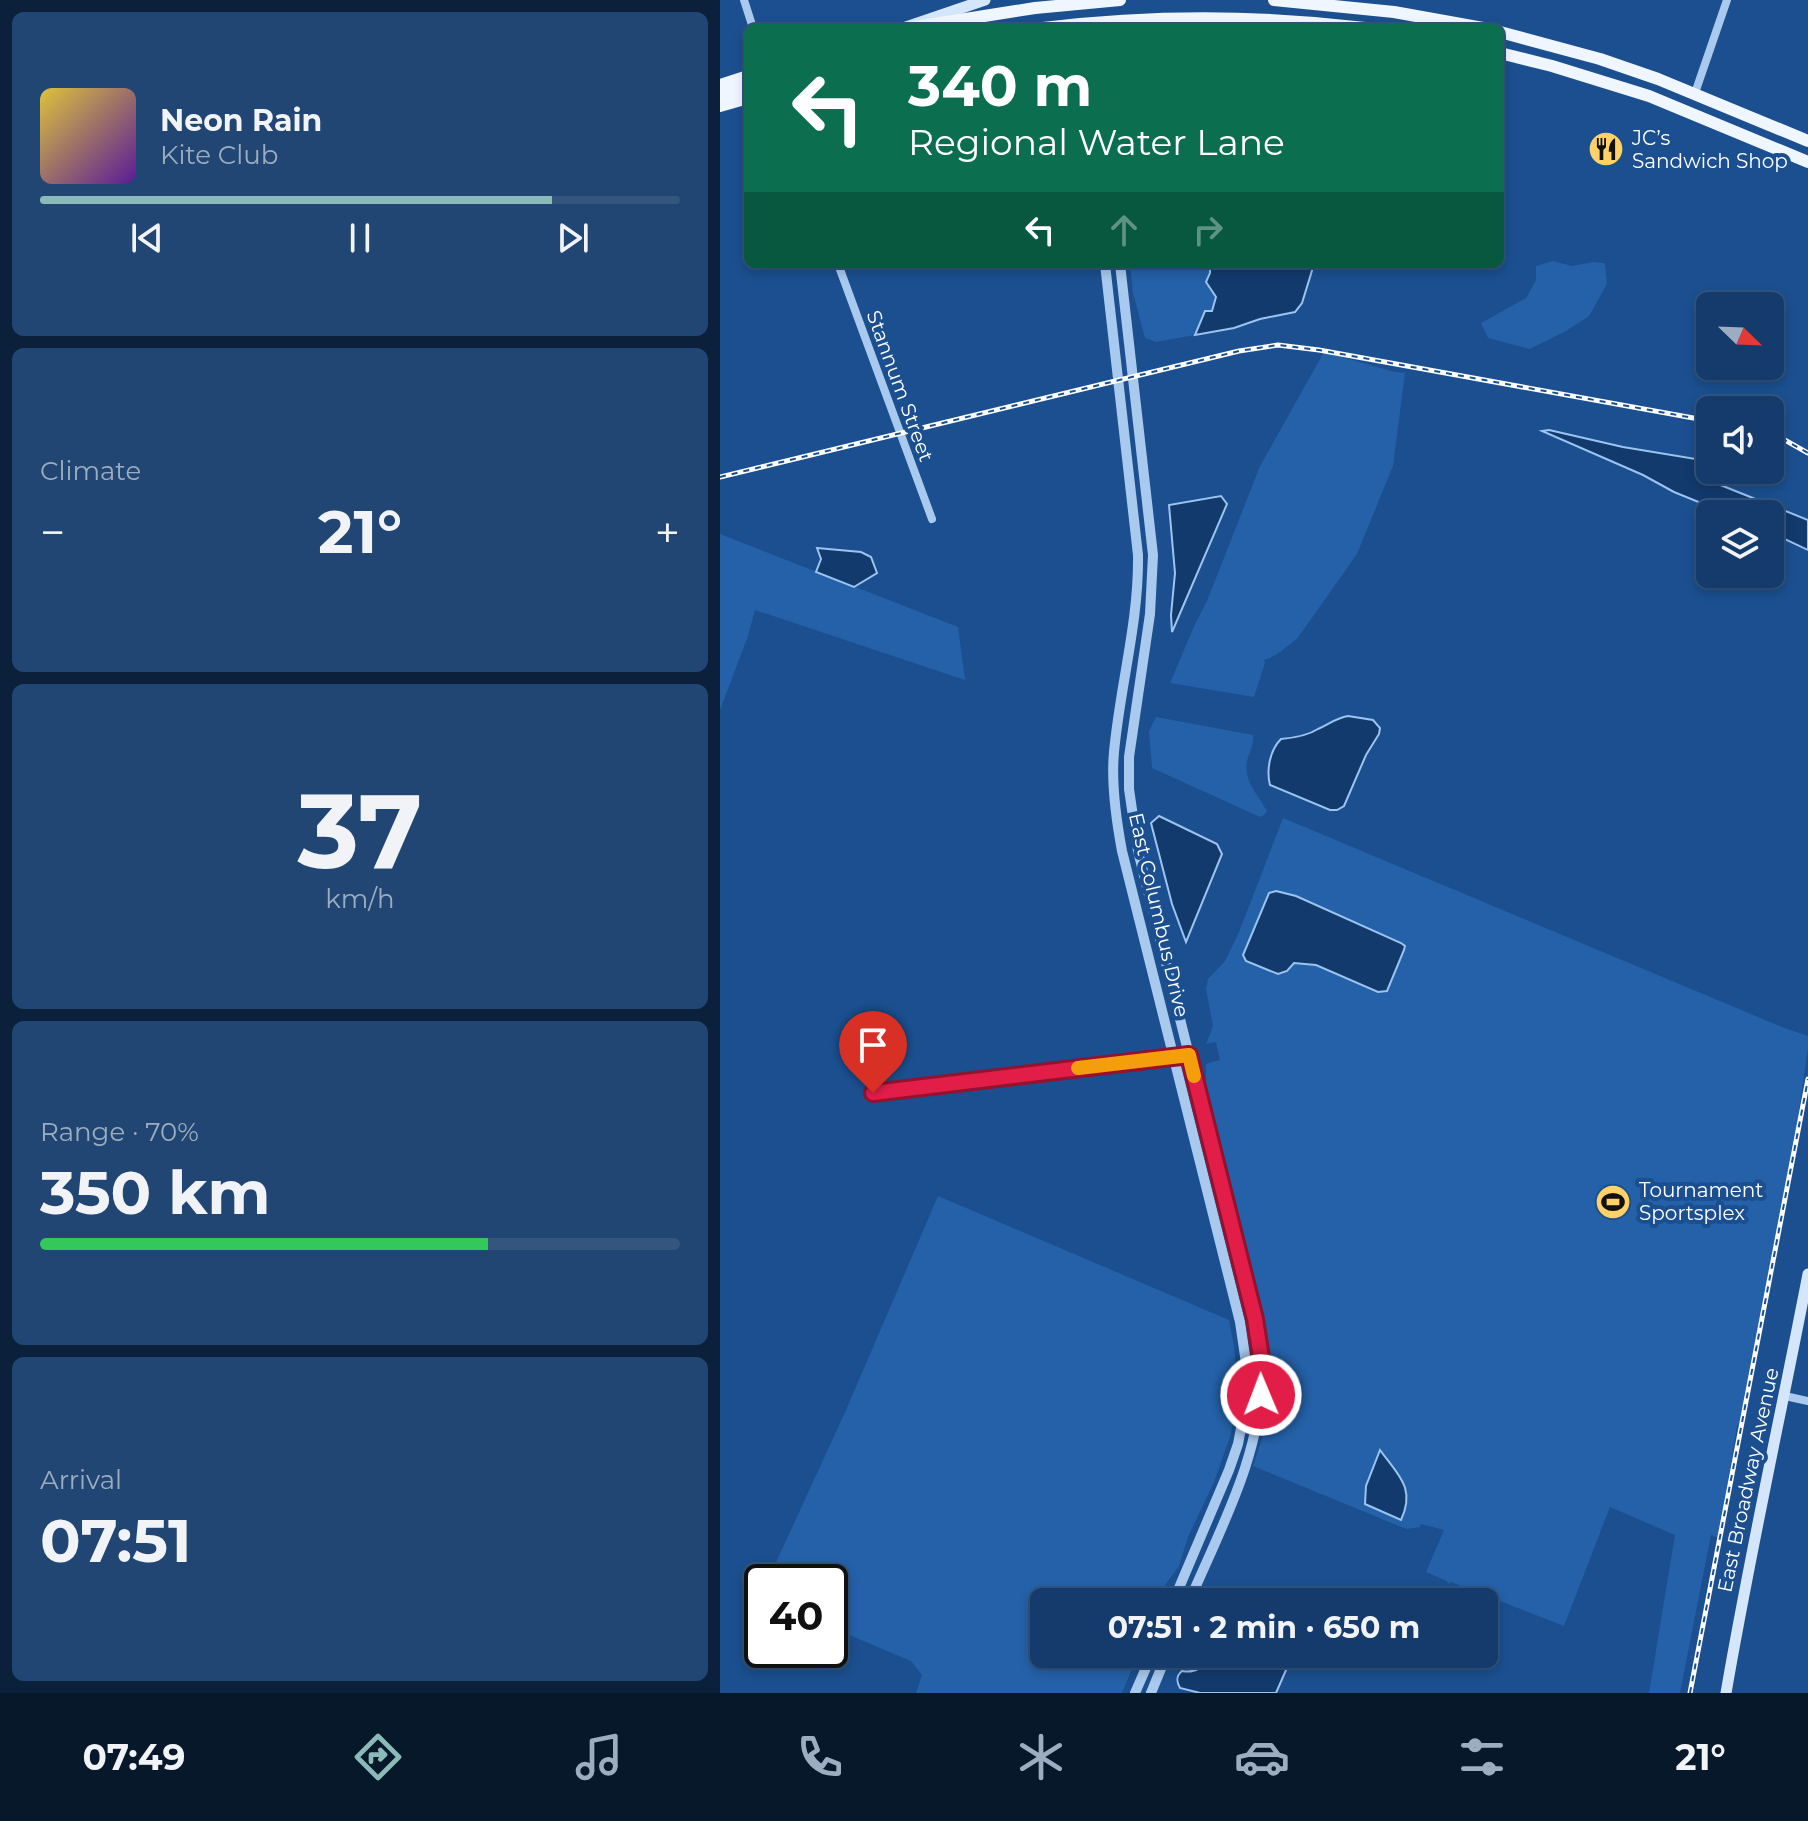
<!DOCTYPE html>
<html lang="en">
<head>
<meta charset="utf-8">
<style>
	body { margin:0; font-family:Montserrat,sans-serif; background:#214673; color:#f1f3f6; height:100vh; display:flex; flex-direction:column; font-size:30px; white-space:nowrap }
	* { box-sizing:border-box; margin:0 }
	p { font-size:26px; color:#9dadc1 }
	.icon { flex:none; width:44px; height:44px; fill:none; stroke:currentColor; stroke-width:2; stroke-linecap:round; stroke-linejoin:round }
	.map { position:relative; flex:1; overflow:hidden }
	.sheet { display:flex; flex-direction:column; gap:12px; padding:12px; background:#0b203b; width:720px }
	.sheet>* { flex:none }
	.top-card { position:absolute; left:24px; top:24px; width:760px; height:244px; border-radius:12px; box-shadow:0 4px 12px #0003,0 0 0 2px #33557e; background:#0b6e4f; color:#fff; overflow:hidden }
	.needle { width:52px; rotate:113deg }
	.tools { position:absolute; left:976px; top:292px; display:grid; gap:16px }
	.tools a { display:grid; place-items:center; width:88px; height:88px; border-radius:12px; background:#143b6b; box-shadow:0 4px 12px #0003,0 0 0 2px #33557e; font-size:40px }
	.speed { position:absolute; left:24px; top:1564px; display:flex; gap:16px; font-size:40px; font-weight:700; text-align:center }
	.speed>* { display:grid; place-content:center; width:104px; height:104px; border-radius:50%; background:#143b6b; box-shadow:0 4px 12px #0003,0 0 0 2px #33557e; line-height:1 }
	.speed .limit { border:4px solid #111; border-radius:12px; background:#fff; color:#111 }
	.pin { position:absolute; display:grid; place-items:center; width:68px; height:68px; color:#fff; margin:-82px -34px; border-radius:50% 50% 50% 0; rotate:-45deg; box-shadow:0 0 8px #0007 }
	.pin .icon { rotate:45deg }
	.me { position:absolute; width:88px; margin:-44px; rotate:359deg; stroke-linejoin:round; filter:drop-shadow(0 0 6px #0008) }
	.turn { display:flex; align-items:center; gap:28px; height:168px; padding:0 32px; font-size:36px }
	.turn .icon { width:104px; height:104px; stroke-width:2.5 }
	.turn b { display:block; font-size:56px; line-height:68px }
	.lanes { display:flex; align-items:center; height:76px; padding:0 32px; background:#0003; justify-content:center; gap:40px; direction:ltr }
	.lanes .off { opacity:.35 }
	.big { font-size:60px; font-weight:700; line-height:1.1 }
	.sheet .tile { flex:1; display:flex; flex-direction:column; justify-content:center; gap:12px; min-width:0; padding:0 28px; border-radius:12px; background:#214673 }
	.sheet .dial { align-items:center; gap:0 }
	.dial b { font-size:104px; line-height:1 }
	.song { display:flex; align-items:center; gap:24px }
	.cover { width:96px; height:96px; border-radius:12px; background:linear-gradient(135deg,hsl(50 70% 55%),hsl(270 70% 35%)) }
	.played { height:8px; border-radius:4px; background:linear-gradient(90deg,#8bbbb9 80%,#33557e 80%) }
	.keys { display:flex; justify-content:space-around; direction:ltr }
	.heat { display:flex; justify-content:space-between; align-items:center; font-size:44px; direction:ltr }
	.charge { height:12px; border-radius:6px; background:linear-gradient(90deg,#34c759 70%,#33557e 0) }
	.trip { position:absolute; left:310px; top:1588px; width:468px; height:80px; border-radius:12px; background:#143b6b; box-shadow:0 4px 12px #0003,0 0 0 2px #33557e; font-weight:700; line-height:80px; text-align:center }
	.menu { display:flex; height:128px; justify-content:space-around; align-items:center; background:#08182b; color:#9dadc1 }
	.menu .icon { width:56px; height:56px }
	.menu .active { color:#8bbbb9 }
	.menu b { font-size:36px; color:#f1f3f6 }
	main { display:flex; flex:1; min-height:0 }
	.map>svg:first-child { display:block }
	.green { fill:#2461a8; fill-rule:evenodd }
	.water { fill:#123a6d; stroke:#9cc4f0; stroke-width:2 }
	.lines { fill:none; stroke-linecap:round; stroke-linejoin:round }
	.minor { stroke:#a9c9ee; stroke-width:8 }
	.tertiary { stroke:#a9c9ee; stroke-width:10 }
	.secondary { stroke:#d6e6fa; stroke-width:11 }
	.primary { stroke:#f0f6ff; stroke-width:12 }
	.rail-casing { stroke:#fff; stroke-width:5 }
	.rail { stroke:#1b4f8f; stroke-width:2; stroke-dasharray:6; stroke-linecap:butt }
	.route-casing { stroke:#92132f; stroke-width:20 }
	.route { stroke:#e11d48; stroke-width:14 }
	.slow { stroke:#f59e0b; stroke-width:14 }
	.labels { text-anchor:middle; stroke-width:8; stroke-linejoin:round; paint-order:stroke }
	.poi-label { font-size:20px; fill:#fff; stroke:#1b4f8f; text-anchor:start }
	.street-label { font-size:20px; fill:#fff; stroke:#1b4f8f }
</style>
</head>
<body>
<main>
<section class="sheet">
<div class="tile">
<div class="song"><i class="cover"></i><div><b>Neon Rain</b><p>Kite Club</p></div></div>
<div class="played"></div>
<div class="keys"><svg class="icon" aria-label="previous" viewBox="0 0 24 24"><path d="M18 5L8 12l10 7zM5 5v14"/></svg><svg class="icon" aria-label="pause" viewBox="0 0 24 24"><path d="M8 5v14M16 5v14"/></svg><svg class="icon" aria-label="next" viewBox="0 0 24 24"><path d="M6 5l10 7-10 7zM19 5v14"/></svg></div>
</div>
<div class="tile"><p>Climate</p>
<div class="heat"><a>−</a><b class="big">21°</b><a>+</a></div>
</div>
<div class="tile dial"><b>37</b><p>km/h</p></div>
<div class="tile"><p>Range · 70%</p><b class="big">350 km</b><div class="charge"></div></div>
<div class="tile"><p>Arrival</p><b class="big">07:51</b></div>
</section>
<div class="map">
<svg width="1088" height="1693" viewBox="0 0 1088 1693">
	<rect width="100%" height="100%" fill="#1b4f8f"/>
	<!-- green -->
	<g class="green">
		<path d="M833,261L852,266L873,262L885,263L887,284L869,316L846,331L810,349L768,338L761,323L806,298L816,280V266Z"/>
		<path d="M410,264H490V290L496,297L492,311L485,312L475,335L436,342L425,338L413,293Z"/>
		<path d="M604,352L675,372L685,373L673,466L637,554L577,639C565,647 558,656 544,660L545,663L534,697L450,683L475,624L487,601L540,466Z"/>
		<path d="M0,534L238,627L245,680L35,610L28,636L0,710Z"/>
		<path d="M436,717L533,735C534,745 530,751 527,761C523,780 538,795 547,811L544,815L540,817L432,768L429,731Z"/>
		<path d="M563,818L1062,1027L1088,1036V1049L1073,1152L1021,1423L1017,1426L999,1538L991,1535L960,1693H929L955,1535L890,1507L844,1626L731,1582L728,1584L727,1581L706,1572L724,1530L701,1524L700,1527L687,1529L679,1526L533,1466C551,1416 553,1390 547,1337L486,1086V1064L500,1060L496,1042L486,1044L493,1026L486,989L488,979L505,961L519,932ZM556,891L576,896L681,942L685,947L684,950L667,991L664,993L657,992L589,963H574L558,974L526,961L549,893ZM660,1451L681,1519H680L645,1504L646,1485Z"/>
		<path d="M218,1196L509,1320L514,1346L517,1382L511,1434L494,1482L468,1537L459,1566L446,1584L439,1602H324V1654H418L402,1693H196L202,1675L191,1661L110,1627V1582H47L126,1410Z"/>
	</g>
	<!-- water -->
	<g class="water">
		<path d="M490,264H594L582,303L575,312L540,319L514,328L475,335L485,311H492L496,297L486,282L490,273Z"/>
		<path d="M829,430L903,447L982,460C982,470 985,477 993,482L1088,520V550L1050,532V514H1008L954,492L923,475L822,431Z"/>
		<path d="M501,496L507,504L452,632L451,615L455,573L449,505Z"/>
		<path d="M97,548L141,552L151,557L157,573L134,587L96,572L101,559Z"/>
		<path d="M628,716L653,720L660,728L659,734L646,755L624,806L617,810H610L550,785C546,770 550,750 561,739C573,738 587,736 598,729C609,724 616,718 628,716Z"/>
		<path d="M439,816L497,844L502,854L466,942L452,904L431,823Z"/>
		<path d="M556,891L576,896L681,943L685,946L684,950L667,991L658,992L596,965L574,963L567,971L558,974L526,961L523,955L549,893Z"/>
		<path d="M660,1450C678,1475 696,1488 681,1520L645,1504L646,1486Z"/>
		<path d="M483,1654H573L556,1693H480L460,1688C456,1681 456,1676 462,1671C474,1673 486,1669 483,1654Z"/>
	</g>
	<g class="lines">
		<!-- minor -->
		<g class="minor">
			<path d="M24,0L33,28"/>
			<path d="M975,93L1007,0"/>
			<path d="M118,264L212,519"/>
			<path d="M153,1093L469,1055"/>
			<path d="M1065,1396L1088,1401"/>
		</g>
		<!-- tertiary -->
		<g class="tertiary">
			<path d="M385,264L418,555C419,622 400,686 394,752C391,784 396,819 402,851L520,1322L526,1363V1394L523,1418L518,1444L509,1470L453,1602"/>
			<path d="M400,264L433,555L430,614L409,757V789L418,851L535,1319C537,1335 542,1352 542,1368C543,1452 501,1527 469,1602"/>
			<path d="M415,1693L432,1654"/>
			<path d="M431,1693L447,1654"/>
		</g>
		<!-- secondary -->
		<g class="secondary">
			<path d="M183,28L265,0"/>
			<path d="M1006,1693C1030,1553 1061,1414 1088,1274"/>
		</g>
		<!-- primary -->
		<g class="primary">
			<path d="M554,0L674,12L763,28"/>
			<path d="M189,28L315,8L400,0"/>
			<path d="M323,28C430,15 537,15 645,28"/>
			<path d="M780,32L880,59L938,79L1088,141"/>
			<path d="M780,53L832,66L929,96L1088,162"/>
			<path d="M0,85L28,76"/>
			<path d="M0,96L28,86"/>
			<path d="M0,106L28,98"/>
		</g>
		<defs>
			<g id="rail">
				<path d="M1050,435L1063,439L1088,453"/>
				<path d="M0,477L519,351L558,345L599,350L990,421"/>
				<path d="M970,1693L1088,1079"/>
			</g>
		</defs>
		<!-- rail casing -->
		<use href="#rail" class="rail-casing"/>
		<!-- rail -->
		<use href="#rail" class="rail"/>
	</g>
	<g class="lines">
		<defs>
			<path id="route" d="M153,1093L469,1055L535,1319L542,1364L541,1395"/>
		</defs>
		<!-- route casing -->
		<use href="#route" class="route-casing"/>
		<!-- route -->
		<use href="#route" class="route"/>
		<!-- slow -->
		<path class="slow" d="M358,1068L469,1055L474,1076"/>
	</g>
	<!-- icons -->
	<defs>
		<symbol id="restaurant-disc" viewBox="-11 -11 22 22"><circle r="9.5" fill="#ffd166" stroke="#1b4f8f"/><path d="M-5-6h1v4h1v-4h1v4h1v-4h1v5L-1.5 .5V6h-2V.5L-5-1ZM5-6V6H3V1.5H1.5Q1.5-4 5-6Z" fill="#111"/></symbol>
		<symbol id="stadium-disc" viewBox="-11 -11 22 22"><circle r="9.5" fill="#ffd166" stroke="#1b4f8f"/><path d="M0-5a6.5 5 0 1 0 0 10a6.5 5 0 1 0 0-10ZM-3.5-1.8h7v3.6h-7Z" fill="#111"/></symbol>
	</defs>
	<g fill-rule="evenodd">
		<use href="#restaurant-disc" x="866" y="129" width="40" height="40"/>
		<use href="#stadium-disc" x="873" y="1182" width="40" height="40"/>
	</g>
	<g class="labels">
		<!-- poi labels -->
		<g class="poi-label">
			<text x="912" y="145">JC’s<tspan x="912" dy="23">Sandwich Shop</tspan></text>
			<text x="919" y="1197">Tournament<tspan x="919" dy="23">Sportsplex</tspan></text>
		</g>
		<!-- street labels -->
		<g class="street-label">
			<text transform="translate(180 386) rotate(70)" y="7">Stannum Street</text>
			<text transform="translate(439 915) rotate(77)" y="7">East Columbus Drive</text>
			<text transform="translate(1028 1480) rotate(-78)" y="7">East Broadway Avenue</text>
		</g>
	</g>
</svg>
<div class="tools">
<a><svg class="needle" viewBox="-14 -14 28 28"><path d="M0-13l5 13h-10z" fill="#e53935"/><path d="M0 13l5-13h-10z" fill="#9dadc1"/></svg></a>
<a><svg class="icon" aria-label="sound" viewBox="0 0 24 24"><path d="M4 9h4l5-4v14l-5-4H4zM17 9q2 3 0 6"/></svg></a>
<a><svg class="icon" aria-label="layers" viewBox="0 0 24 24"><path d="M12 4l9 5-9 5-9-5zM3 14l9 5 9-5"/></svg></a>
</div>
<div class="speed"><div class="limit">40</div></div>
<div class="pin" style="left:153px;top:1093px;background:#d93025"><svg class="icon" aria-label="arrive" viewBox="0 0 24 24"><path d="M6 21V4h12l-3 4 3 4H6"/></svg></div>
<svg class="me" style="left:541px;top:1395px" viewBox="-20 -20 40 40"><circle r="17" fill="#e11d48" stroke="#fff" stroke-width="3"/><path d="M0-11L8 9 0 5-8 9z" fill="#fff"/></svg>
<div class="trip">07:51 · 2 min · 650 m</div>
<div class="top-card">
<div class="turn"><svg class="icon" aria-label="left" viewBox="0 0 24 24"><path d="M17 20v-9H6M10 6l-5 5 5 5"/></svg><div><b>340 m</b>Regional Water Lane</div></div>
<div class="lanes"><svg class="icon" aria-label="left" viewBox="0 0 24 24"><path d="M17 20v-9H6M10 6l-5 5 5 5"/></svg><svg class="icon off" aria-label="ahead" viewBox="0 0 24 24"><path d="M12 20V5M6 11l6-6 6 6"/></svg><svg class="icon off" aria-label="right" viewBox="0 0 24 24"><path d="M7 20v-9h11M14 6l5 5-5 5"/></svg></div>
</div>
</div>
</main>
<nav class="menu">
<b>07:49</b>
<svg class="icon active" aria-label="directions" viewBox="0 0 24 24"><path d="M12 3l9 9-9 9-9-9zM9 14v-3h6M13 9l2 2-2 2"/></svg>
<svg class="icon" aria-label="music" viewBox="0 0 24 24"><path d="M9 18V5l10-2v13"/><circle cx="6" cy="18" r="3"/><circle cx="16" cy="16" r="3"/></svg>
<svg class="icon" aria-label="phone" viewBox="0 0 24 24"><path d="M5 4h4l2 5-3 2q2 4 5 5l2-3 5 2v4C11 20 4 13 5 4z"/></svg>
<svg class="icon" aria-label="climate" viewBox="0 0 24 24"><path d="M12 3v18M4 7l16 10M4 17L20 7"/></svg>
<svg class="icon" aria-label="car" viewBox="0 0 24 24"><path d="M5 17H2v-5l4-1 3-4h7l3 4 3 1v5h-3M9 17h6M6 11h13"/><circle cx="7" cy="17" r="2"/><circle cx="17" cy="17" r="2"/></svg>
<svg class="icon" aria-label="filters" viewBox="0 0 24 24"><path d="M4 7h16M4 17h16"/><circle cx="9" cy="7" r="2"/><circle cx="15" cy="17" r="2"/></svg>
<b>21°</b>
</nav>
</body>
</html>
